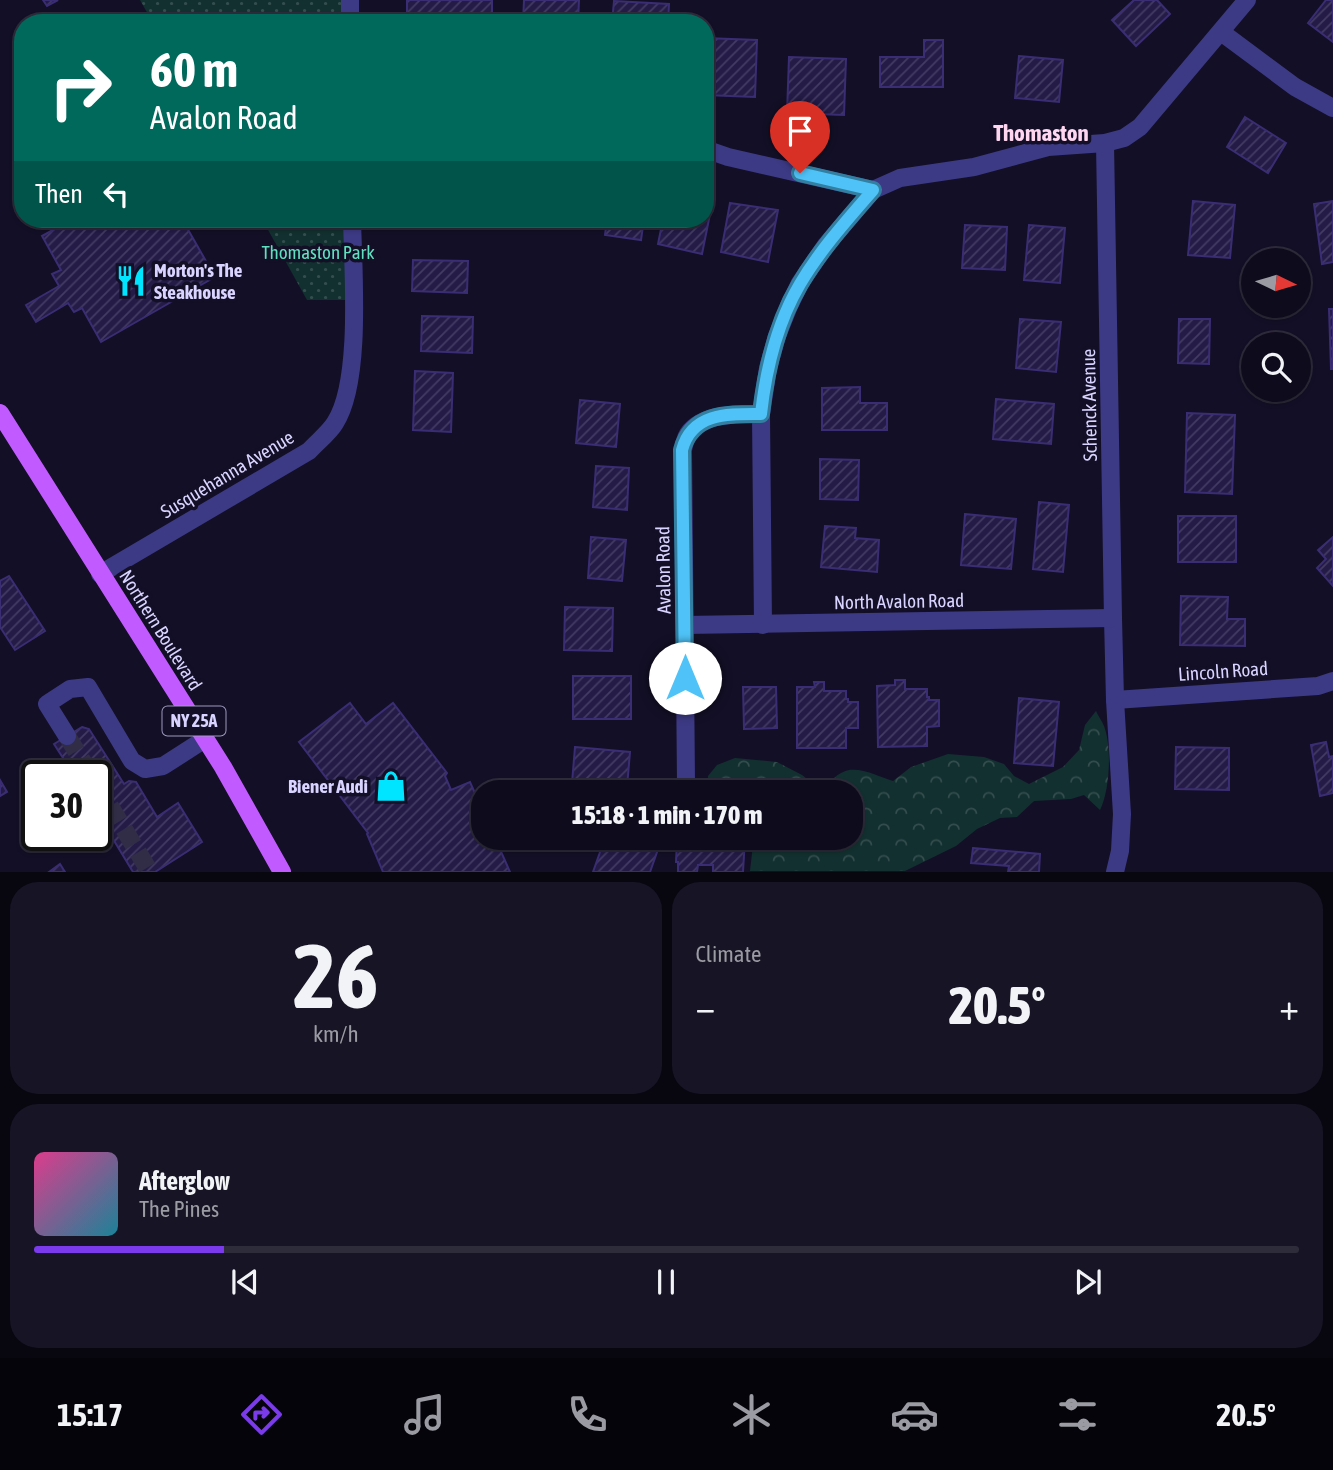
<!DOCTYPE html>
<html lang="en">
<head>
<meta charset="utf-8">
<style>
	body { margin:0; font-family:"Asap Condensed",sans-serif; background:#171425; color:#f1f3f6; height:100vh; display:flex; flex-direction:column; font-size:26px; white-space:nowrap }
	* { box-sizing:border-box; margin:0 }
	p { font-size:23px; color:#9b9ba3 }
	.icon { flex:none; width:38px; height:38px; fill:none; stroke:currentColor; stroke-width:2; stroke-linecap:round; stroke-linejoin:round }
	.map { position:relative; height:872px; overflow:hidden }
	.details { display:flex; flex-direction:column; gap:10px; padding:10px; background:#08060f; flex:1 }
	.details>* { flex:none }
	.top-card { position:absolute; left:14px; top:14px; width:700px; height:214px; border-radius:28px; box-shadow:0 2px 5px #0004,0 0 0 2px #2e2b3b; background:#00695c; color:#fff; overflow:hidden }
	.needle { width:46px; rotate:95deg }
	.fabs { position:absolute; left:1241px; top:248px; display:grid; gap:14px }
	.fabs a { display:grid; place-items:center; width:70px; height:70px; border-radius:50%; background:#0e0b1c; box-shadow:0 2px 5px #0004,0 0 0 2px #2e2b3b; font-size:35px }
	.speed { position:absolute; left:21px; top:760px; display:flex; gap:14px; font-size:35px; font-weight:700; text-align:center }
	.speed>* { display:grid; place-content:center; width:91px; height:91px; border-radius:50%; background:#0e0b1c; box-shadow:0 2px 5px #0004,0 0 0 2px #2e2b3b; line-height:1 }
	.speed .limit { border:4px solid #111; border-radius:10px; background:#fff; color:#111 }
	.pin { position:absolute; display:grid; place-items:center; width:60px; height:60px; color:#fff; margin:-72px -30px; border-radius:50% 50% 50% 0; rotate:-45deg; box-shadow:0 0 7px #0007 }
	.pin .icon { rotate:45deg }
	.me { position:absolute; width:77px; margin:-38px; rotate:0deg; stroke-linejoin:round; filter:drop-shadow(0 0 5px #0008) }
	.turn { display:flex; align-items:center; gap:24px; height:147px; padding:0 21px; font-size:32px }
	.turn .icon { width:91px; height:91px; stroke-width:2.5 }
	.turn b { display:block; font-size:49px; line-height:60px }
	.then { display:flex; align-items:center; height:66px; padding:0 21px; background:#0003; gap:14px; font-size:26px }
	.big { font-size:52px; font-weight:800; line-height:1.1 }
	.details .widget { flex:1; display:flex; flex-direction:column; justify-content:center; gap:10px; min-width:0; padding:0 24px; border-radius:28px; background:#171425 }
	.details .dial { align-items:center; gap:0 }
	.dial b { font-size:91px; line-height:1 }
	.song { display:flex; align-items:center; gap:21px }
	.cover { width:84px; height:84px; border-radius:10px; background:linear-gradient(135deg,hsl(330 70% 55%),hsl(190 70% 35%)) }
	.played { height:7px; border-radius:4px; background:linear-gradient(90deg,#7c3aed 15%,#2e2b3b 15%) }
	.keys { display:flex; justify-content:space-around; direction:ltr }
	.heat { display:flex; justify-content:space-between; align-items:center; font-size:38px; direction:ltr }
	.details .tiles { flex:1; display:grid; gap:10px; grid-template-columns:1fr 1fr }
	.widget:last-child { grid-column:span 2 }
	.trip { position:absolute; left:471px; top:780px; width:392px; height:70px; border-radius:28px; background:#0e0b1c; box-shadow:0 2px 5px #0004,0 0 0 2px #2e2b3b; font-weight:800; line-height:70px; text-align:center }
	.tabs { display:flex; height:112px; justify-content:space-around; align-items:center; background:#06040b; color:#9b9ba3 }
	.tabs .icon { width:49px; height:49px }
	.tabs .current { color:#7c3aed }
	.tabs b { font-size:32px; color:#f1f3f6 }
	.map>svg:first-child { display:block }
	.forest { fill:url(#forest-crowns) }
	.park { fill:url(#park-dots) }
	.building { fill:url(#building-hatch); stroke:#3b2d73; stroke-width:2 }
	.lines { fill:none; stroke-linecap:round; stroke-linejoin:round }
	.minor-tunnel { stroke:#312d47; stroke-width:18; stroke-dasharray:18 9; stroke-linecap:butt }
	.minor { stroke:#3d3a85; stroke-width:18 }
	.major { stroke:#c25bff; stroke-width:18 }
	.route-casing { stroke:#337fa1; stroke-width:18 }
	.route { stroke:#4fc3f7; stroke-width:12 }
	.labels { text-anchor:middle; stroke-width:7; stroke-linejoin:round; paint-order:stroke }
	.shield { fill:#130f26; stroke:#9e99be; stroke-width:2 }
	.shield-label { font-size:18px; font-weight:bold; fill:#d9d4ff }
	.park-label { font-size:19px; fill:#5fe0c0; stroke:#130f26 }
	.poi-label { font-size:19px; font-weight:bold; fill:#d9d4ff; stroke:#130f26; text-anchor:start }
	.street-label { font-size:19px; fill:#d9d4ff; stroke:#130f26 }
	.quarter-label { font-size:23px; font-weight:bold; fill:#ffd6f0; stroke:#130f26 }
</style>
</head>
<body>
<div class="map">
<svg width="1333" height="872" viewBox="0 0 1333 872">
	<defs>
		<pattern id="forest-crowns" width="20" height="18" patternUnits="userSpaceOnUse" patternTransform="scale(1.75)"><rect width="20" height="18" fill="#12302f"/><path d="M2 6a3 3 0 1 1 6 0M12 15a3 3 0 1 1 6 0" fill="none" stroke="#344d4e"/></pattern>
		<pattern id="park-dots" width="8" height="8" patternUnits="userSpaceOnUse" patternTransform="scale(1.75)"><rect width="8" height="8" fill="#12302f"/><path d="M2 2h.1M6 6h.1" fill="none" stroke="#344d4e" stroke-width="1.8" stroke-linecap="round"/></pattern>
		<pattern id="building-hatch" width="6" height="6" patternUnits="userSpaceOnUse" patternTransform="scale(1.75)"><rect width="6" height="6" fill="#241b47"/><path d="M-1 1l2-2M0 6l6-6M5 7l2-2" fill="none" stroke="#433b63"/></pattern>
	</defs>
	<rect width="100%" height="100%" fill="#130f26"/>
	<!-- forest -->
	<path class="forest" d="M1096,711C1098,716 1102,721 1104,726C1112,747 1110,790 1100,810L1084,795L1071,799L1034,801L1017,817L1000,818L977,829L956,846L905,871H750L753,845L752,838H850V793H707L708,776L717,765L735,758L777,762L802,775L821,790C829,783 838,772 849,770C863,768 880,777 893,781L911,767L948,754L984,757L1004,764L1014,776L1029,784L1063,767L1079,750L1085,725Z"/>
	<!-- park -->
	<g class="park">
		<path d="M140,0H350V23H153Z"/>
		<path d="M262,219H351L352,300H307Z"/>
	</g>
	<!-- building -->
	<g class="building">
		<path d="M43,0H58L47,6Z"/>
		<rect x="407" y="0" width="85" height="23"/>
		<path d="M524,0H579L578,23H523Z"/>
		<path d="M1134,0H1157L1170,14L1136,46L1112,20Z"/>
		<path d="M1326,0H1333V42L1308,23Z"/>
		<path d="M614,1L669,4L668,23H612Z"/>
		<path d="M705,38L757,40L755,97L705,95Z"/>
		<path d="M924,40H943V87H880V57H924Z"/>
		<path d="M1019,56L1063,60L1059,102L1015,98Z"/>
		<path d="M789,57L846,59L844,115L787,113Z"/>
		<path d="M1245,117L1286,143L1268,173L1227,147Z"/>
		<path d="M705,198L713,199L702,254L658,244L663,219H705Z"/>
		<path d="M1193,201L1235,205L1230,258L1188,255Z"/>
		<path d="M1333,201V262L1322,264L1314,204Z"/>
		<path d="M730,203L778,210L768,262L721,252Z"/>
		<path d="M62,219H182L215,277L101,342L82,308L74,312L68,303L36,322L26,305L59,286L52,274L61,270L42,236L64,224Z"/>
		<rect x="399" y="219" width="70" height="9"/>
		<path d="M607,219H644L641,240L605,235Z"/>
		<path d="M965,225L1007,227L1005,270L962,268Z"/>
		<path d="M1029,225L1065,228L1060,283L1024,280Z"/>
		<path d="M413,260L468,261L467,293L412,291Z"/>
		<path d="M1329,309H1333V369H1331Z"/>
		<path d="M422,316L473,317L472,353L421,351Z"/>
		<path d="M1020,319L1061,322L1056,372L1016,368Z"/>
		<path d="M1179,319H1210L1209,364L1178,363Z"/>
		<path d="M415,371L453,373L451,432L413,430Z"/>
		<path d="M860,387V403H887V430H822V388Z"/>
		<path d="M996,399L1054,404L1051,444L993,439Z"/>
		<path d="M580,400L620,404L616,447L576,443Z"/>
		<path d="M1187,413L1235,415L1232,494L1185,492Z"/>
		<path d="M820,459L859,460L858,500L820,499Z"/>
		<path d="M596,466L629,468L627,510L593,507Z"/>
		<path d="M1039,502L1069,505L1063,572L1033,569Z"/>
		<path d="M965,514L1016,519L1011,569L961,565Z"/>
		<rect x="1178" y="516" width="58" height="46"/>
		<path d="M825,526L856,528L855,538L879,540L877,572L821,567Z"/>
		<path d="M591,537L626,540L622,581L588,578Z"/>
		<path d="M1333,537V586L1317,568L1326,559L1318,550Z"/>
		<path d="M9,576L45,631L15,650L0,627V581Z"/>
		<path d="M1181,596L1228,597L1227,619H1245V646L1180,645Z"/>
		<path d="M565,607L613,608L612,651L564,650Z"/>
		<rect x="573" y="676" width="58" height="43"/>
		<path d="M895,680H905V689H927V697H929V700H939V726L927,727V746L878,747L877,686L895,685Z"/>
		<path d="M814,682H824V691H846V699H848V702H858V728H846V748H797V687H815Z"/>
		<path d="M743,687H776L777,728L744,729Z"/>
		<path d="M1019,698L1059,702L1053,766L1014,763Z"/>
		<path d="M350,703L366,724L393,703L447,773L445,776L451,790L470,782L483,811V838H495L510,872H383L367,834L368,833L299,742Z"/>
		<path d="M82,727L89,729L124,784L129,781L136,782L157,817L178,803L202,842L155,872H133L96,811V775H74L54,744Z"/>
		<path d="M1326,742L1329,757L1333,756V793L1320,796L1311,745Z"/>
		<path d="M575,747L630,752L627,787L572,783Z"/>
		<path d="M1176,747L1229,748V790L1175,789Z"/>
		<path d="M0,780L7,792L0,796Z"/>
		<path d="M605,838H662L650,872H593Z"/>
		<path d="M677,838H745L743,872H713V865H698L697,872H678V862H676Z"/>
		<path d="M973,848L1040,854L1039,872H1008L1009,866L971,863Z"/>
		<path d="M60,864L65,872H49Z"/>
	</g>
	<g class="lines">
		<!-- minor-tunnel -->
		<g class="minor-tunnel">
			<path d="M67,736L91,775"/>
			<path d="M96,783L150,872"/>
		</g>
		<!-- minor -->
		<g class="minor">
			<path d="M350,23V0"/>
			<path d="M1221,32L1295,87L1333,108"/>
			<path d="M1105,143L1113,618L1115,700L1122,814L1120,851L1115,872"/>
			<path d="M705,149L728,157L873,190L900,178L974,167L1048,147L1105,143L1124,138L1140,127L1247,0"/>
			<path d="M100,574L309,451C317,442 329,433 335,423C362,382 353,270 352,219"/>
			<path d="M685,625L1113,618"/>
			<path d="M763,625L761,414L768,368L777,336L789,306L800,283L826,245L873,190"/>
			<path d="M1115,700L1318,686L1333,681"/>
			<path d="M67,736L47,704L70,689L88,687L132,761L145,769L163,766L205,739"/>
			<path d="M686,784L683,450C684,445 685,439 688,434C702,413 739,414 761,414"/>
		</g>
		<!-- major -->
		<path class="major" d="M0,413L223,767L282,872"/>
	</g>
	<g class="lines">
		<defs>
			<path id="route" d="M685,678L682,450C692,412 729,414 761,414C766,369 777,323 800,284C820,250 847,220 873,190L800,173"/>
		</defs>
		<!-- route casing -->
		<use href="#route" class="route-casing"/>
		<!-- route -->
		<use href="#route" class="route"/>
	</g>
	<!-- icons -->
	<defs>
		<symbol id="restaurant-bare" viewBox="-9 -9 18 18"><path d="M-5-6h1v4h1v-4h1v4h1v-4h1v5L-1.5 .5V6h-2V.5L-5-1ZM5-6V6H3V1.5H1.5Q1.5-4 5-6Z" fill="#00e5ff" stroke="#130f26" stroke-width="2.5" paint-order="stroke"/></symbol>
		<symbol id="shop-bare" viewBox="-9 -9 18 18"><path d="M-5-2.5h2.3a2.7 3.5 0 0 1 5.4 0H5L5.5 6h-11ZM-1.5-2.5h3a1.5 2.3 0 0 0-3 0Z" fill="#00e5ff" stroke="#130f26" stroke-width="2.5" paint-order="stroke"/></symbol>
	</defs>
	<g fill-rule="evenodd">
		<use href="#restaurant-bare" x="109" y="259" width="44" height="44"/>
		<use href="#shop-bare" x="369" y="764" width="44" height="44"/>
	</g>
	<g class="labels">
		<!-- shield labels -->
		<rect class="shield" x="162.5" y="706.5" width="63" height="29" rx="5"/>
		<g class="shield-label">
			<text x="194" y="727">NY 25A</text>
		</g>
		<!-- park labels -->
		<g class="park-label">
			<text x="318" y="259">Thomaston Park</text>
		</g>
		<!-- poi labels -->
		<g class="poi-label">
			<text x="154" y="277">Morton's The<tspan x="154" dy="22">Steakhouse</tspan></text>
			<text x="368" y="793" text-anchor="end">Biener Audi</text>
		</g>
		<!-- street labels -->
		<g class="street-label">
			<text transform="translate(1089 405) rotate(-91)" y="7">Schenck Avenue</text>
			<text transform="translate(227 474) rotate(-31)" y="7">Susquehanna Avenue</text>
			<text transform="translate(663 570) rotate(-91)" y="7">Avalon Road</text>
			<text transform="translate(899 601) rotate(-1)" y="7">North Avalon Road</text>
			<text transform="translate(161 630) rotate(58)" y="7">Northern Boulevard</text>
			<text transform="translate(1223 671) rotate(-4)" y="7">Lincoln Road</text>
		</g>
		<!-- quarter labels -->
		<g class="quarter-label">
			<text x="1041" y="141">Thomaston</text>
		</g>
	</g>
</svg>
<div class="fabs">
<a><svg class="needle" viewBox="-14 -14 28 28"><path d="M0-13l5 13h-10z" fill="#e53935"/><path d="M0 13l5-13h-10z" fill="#9b9ba3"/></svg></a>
<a><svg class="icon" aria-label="search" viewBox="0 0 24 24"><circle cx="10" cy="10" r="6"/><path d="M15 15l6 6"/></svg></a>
</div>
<div class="speed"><div class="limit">30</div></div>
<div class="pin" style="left:800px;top:173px;background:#d93025"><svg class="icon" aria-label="arrive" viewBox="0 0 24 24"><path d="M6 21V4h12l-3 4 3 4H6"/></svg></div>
<svg class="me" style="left:685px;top:678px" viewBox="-20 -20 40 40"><circle r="19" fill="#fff"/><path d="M0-13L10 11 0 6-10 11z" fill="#4fc3f7"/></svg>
<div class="trip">15:18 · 1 min · 170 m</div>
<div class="top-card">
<div class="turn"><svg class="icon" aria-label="right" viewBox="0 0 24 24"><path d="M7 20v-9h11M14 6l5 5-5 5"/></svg><div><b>60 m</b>Avalon Road</div></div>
<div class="then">Then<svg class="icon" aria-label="left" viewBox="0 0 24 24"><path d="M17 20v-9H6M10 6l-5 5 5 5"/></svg></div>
</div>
</div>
<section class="details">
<div class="tiles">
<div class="widget dial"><b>26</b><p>km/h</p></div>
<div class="widget"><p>Climate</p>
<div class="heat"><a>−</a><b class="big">20.5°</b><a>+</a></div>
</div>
<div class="widget">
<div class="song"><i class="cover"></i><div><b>Afterglow</b><p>The Pines</p></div></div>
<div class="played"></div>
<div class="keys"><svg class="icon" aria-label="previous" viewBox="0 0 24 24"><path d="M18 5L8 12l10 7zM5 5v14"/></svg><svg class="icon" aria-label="pause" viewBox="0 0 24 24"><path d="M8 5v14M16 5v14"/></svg><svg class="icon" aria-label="next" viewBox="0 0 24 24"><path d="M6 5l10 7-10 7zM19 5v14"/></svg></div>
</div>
</div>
</section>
<nav class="tabs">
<b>15:17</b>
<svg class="icon current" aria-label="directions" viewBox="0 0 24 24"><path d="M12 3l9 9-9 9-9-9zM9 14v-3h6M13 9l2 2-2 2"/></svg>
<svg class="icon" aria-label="music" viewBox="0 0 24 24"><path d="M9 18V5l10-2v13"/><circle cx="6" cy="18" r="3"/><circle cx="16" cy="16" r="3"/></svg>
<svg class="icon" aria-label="phone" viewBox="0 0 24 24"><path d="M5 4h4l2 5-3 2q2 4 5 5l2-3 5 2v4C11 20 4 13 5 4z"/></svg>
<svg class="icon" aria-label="climate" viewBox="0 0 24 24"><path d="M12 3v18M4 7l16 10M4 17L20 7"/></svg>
<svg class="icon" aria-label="car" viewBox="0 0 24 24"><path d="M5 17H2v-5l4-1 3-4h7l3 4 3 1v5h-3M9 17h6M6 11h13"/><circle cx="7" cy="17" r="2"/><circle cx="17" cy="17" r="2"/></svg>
<svg class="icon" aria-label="filters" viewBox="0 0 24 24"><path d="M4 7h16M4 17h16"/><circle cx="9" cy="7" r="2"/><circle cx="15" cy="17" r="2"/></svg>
<b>20.5°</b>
</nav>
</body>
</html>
